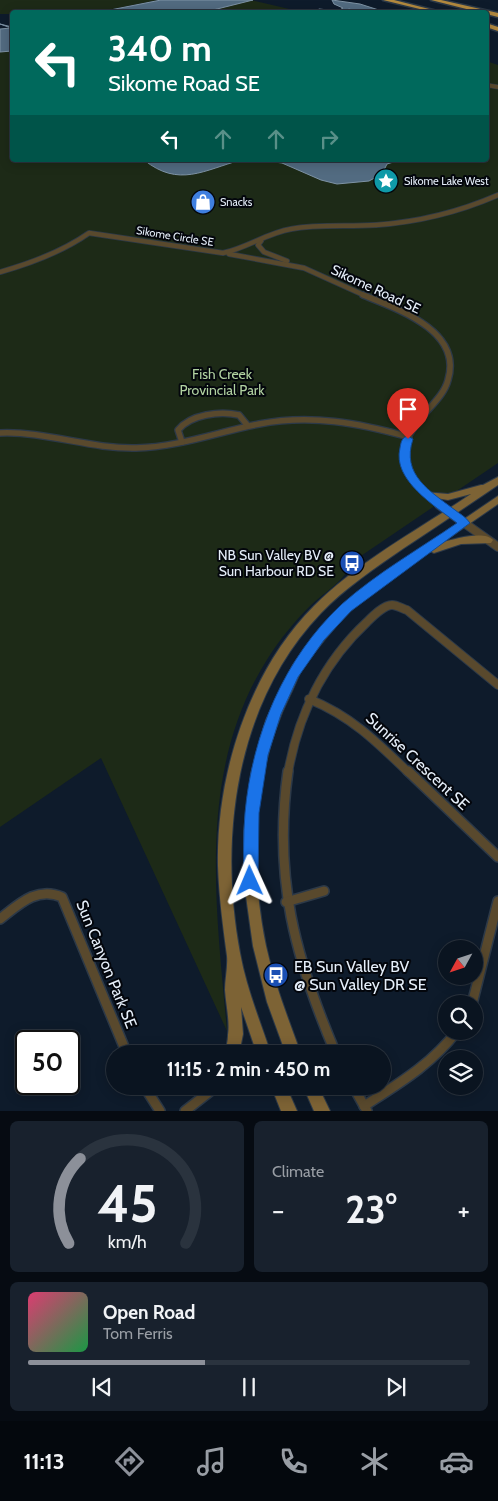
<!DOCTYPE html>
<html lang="en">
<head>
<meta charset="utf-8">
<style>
	body { margin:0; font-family:Cabin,sans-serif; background:#18212d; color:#f1f3f6; height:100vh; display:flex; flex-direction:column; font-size:19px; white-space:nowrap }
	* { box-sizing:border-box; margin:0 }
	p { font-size:16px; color:#999ea5 }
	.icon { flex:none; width:28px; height:28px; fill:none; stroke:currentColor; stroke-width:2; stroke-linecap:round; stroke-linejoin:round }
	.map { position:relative; height:1111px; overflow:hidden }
	.side { display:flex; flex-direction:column; gap:10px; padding:10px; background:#060b12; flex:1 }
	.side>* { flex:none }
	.top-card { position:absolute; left:10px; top:10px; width:479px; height:152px; border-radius:5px; box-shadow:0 2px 12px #0003,0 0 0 1px #2a333e; background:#00695c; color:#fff; overflow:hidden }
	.needle { width:32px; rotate:230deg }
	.fabs { position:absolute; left:438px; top:940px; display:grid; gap:10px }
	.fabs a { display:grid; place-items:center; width:45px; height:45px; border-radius:50%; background:#0a1420; box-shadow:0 2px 12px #0003,0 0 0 1px #2a333e; font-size:25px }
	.speed { position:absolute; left:15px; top:1030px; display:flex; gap:10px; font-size:25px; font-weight:700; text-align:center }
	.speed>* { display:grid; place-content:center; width:65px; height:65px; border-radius:50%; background:#0a1420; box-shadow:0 2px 12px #0003,0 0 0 1px #2a333e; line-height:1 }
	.speed .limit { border:2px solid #111; border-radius:8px; background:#fff; color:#111 }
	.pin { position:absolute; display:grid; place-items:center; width:42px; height:42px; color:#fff; margin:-51px -21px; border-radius:50% 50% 50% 0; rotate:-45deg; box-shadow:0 0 5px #0007 }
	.pin .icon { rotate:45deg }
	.me { position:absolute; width:55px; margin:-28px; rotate:359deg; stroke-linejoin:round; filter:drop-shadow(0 0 4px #0008) }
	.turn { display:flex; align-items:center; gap:18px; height:105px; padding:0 15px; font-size:22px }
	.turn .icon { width:65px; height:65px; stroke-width:2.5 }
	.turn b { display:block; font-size:35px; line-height:42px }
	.lanes { display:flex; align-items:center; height:48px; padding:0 15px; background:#0003; justify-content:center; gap:25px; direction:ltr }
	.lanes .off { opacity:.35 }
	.big { font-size:38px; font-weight:700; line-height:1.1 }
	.side .tile { flex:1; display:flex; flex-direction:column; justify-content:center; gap:8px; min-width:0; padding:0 18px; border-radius:8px; background:#18212d }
	.side .dial { align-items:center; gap:0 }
	.dial svg { height:130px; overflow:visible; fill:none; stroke:#2a333e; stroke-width:7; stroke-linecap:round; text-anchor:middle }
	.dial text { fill:#f1f3f6; stroke:none }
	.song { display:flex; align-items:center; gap:15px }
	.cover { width:60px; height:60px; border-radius:8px; background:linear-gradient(135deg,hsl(340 70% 55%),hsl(140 70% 35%)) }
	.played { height:5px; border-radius:2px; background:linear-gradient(90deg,#8c9099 40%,#2a333e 40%) }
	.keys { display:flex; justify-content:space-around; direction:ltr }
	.heat { display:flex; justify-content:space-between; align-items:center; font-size:28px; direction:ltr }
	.side .tiles { flex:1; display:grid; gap:10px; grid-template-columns:1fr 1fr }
	.tile:last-child { grid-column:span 2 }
	.trip { position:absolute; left:106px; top:1045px; width:285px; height:50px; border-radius:25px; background:#0a1420; box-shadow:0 2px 12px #0003,0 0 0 1px #2a333e; font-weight:700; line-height:50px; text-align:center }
	.tab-bar { display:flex; height:80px; justify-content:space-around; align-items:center; background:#04080d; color:#999ea5 }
	.tab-bar .icon { width:35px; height:35px }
	.tab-bar .active { color:#8c9099 }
	.tab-bar b { font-size:22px; color:#f1f3f6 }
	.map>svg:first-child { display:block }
	.green { fill:#1d2a17 }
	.water { fill:#526b81; stroke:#7e93a5 }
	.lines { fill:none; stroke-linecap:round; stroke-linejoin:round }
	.street-far4-casing { stroke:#2c3948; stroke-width:5 }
	.street-far3-casing { stroke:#2c3948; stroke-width:6 }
	.street-far2-casing { stroke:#2c3948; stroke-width:8 }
	.street-far1-casing { stroke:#2c3948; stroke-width:10 }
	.street-casing { stroke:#2c3948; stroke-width:12 }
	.secondary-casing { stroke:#2c3948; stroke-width:2 }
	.highway-casing { stroke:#2c3948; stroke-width:3 }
	.street-far4 { stroke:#59492d; stroke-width:4 }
	.street-far3 { stroke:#59492d; stroke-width:4.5 }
	.street-far2 { stroke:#59492d; stroke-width:5.5 }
	.street-far1 { stroke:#59492d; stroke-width:8 }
	.street { stroke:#59492d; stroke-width:9 }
	.secondary { fill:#7d6335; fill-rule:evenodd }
	.highway { fill:#b2893e; fill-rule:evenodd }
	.route { fill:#1a73e8; stroke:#114b97 }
	.labels { text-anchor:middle; stroke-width:4; stroke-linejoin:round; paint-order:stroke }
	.far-poi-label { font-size:11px; fill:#e6effa; stroke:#03060c; text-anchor:start }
	.far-street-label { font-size:11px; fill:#e6effa; stroke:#03060c }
	.street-label { font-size:14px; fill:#e6effa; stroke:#03060c }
	.park-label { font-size:14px; fill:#b1d2a1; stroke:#03060c }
	.poi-label { font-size:14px; fill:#e6effa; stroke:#03060c; text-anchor:end }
	.near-street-label { font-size:16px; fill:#e6effa; stroke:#03060c }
	.near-poi-label { font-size:16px; fill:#e6effa; stroke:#03060c; text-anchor:start }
</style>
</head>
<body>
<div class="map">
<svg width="498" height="1111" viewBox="0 0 498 1111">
	<rect width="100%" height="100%" fill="#0e1b2b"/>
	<!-- green -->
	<g class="green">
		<path d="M0,0H158L97,12H12V14H0Z"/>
		<path d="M251,0L302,12H208Z"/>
		<path d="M12,51V160H486V61L498,65V463L352,562C345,581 326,591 311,605C295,621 280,639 268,658C196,771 216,905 227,1031L101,758L0,827V52Z"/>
	</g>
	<!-- water -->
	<g class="water">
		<path d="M161,0H253L205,12H100Z"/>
		<path d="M332,0L360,4L385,12H360L349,9L343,12H315L319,9L338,11L343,8L334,4Z"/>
		<path d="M0,24L12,27V51L0,52V29L11,28Z"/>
		<path d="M144,160H241C204,170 179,188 144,160Z"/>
		<path d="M259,160H400L387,164L382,174L369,181L337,184L321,180L282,163Z"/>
	</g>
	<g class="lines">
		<defs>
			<path id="street-far4" d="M486,85L498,87"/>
			<g id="street-far3">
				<path d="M261,241L258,245L264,252L287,261"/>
				<path d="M229,254L304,268L366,296"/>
				<path d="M0,272C32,263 62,252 89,233L223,253C247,248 267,233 291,229C319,224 348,227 376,225C418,222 459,212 498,195"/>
			</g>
			<g id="street-far2">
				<path d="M363,295C398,309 463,331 448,380C445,392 435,402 427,411C415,425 400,442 405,462C409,480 427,494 440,506"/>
				<path d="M0,433C46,431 90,449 136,448C178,447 218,432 259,424C311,414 359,423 409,437"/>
				<path d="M182,442L178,430C191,414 220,411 239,415L248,426"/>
			</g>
			<g id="street-far1">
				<path d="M439,505L498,547"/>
				<path d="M309,699C351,716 377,742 409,773"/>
				<path d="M288,773C298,715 324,662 367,622C373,616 384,605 392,605C397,605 403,609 407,610L498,685"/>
			</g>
			<g id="street">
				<path d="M288,771C273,877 295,958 336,1054"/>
				<path d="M408,771L498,857"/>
				<path d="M286,902L324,891"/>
				<path d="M0,919C19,904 37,886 62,897L127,1054"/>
				<path d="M472,1004L498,901"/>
				<path d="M275,1054L291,1045"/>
				<path d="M144,1086L160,1111"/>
				<path d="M353,1086L367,1111"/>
				<path d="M364,1106C398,1084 432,1064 457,1031"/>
				<path d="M185,1111L217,1086"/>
			</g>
			<g id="secondary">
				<path d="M498,477V485C467,506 436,527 404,548C375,568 345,588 321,613C236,702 218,836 240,953C246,987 260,1021 271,1054H257L241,1007L243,1034L239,1054H225C226,1048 228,1041 228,1035C230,1021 226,1005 225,990C225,979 228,967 227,956C223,926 219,897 218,866C216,775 249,671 314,606C359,561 418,530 471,494L448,500L424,496L422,494L424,492L448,494L481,485H483Z"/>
				<path d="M498,496V504L443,542C454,539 485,530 493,540L491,543L461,544L434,553L430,551C398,574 362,596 336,626C324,640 311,656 301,671C297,679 294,687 290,695C252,772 249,863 266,946C274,983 288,1018 301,1054H286L267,1002L253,946L245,889L244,831L251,774L266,720L293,665L337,611L376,579Z"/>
				<path d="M271,1086H286L297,1111H281Z"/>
				<path d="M303,1086H318L330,1111H314Z"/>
			</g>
			<g id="highway">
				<path d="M383,0H394L441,12H432Z"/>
				<path d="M431,0H441L498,13V17Z"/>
				<path d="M486,23L498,27V31L486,27Z"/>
			</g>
		</defs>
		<!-- street-far4 casing -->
		<use href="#street-far4" class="street-far4-casing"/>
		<!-- street-far3 casing -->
		<use href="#street-far3" class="street-far3-casing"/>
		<!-- street-far2 casing -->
		<use href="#street-far2" class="street-far2-casing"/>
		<!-- street-far1 casing -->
		<use href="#street-far1" class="street-far1-casing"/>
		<!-- street casing -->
		<use href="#street" class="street-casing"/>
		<!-- secondary casing -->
		<use href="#secondary" class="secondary-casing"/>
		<!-- highway casing -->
		<use href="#highway" class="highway-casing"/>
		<!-- street-far4 -->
		<use href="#street-far4" class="street-far4"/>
		<!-- street-far3 -->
		<use href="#street-far3" class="street-far3"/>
		<!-- street-far2 -->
		<use href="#street-far2" class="street-far2"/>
		<!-- street-far1 -->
		<use href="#street-far1" class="street-far1"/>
		<!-- street -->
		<use href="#street" class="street"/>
		<!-- secondary -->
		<use href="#secondary" class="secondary"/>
		<!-- highway -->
		<use href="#highway" class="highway"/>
	</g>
	<!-- route -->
	<path class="route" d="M408,436L413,439C401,475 430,491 455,510C460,514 466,517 470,523L351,611L324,640L298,677L281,714L268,755L259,813L258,881L256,886L250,889L245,886L243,881C244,859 243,835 245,813C252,735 284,658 342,604C377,573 419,549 457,523C435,506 392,480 400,448C401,442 402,437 408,436Z"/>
	<!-- icons -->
	<defs>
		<symbol id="sight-disc" viewBox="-11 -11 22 22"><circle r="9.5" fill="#0f9aa8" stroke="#03060c"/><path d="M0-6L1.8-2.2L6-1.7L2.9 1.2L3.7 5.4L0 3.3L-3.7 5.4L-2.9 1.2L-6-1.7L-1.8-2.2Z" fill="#fff"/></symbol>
		<symbol id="shop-disc" viewBox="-11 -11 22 22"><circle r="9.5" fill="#3f7fe0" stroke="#03060c"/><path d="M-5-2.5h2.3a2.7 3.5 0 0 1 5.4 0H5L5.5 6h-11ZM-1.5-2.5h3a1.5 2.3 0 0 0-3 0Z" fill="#fff"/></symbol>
		<symbol id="bus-disc" viewBox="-11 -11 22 22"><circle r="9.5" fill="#1a4fb4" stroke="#03060c"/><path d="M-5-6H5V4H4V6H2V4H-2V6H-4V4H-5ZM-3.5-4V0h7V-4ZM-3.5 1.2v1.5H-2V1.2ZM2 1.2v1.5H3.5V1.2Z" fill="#fff"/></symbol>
	</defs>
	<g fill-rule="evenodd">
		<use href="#sight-disc" x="372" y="167" width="28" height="28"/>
		<use href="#shop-disc" x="189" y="188" width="28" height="28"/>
		<use href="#bus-disc" x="338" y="549" width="28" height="28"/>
		<use href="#bus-disc" x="262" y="961" width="28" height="28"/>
	</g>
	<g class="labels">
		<!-- far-poi labels -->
		<g class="far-poi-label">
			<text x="404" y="185">Sikome Lake West</text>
			<text x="220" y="206">Snacks</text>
		</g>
		<!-- far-street labels -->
		<g class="far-street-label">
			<text transform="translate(175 236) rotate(9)" y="4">Sikome Circle SE</text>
		</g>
		<!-- street labels -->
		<g class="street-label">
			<text transform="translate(376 289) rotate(25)" y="5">Sikome Road SE</text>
		</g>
		<!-- park labels -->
		<g class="park-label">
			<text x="222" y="379">Fish Creek<tspan x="222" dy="16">Provincial Park</tspan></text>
		</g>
		<!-- poi labels -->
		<g class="poi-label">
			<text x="334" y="560">NB Sun Valley BV @<tspan x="334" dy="16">Sun Harbour RD SE</tspan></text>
		</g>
		<!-- near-street labels -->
		<g class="near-street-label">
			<text transform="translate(418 761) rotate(43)" y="6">Sunrise Crescent SE</text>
			<text transform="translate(107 964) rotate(68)" y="6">Sun Canyon Park SE</text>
		</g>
		<!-- near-poi labels -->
		<g class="near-poi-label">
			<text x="294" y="972">EB Sun Valley BV<tspan x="294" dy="18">@ Sun Valley DR SE</tspan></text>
		</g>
	</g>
</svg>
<div class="fabs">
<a><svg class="needle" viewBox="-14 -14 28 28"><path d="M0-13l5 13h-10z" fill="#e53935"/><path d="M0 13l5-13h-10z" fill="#999ea5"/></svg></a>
<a><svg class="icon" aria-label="search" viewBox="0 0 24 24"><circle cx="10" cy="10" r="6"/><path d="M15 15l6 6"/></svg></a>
<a><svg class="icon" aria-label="layers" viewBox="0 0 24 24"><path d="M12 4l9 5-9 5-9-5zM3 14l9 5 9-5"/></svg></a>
</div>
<div class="speed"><div class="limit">50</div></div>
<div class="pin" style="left:408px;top:439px;background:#d93025"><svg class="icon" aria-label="arrive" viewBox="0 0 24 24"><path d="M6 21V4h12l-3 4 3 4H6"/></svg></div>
<svg class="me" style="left:250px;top:881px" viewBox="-20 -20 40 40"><path d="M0-17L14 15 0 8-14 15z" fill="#1a73e8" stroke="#fff" stroke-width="4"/></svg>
<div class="trip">11:15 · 2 min · 450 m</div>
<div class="top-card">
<div class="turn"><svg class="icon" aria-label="left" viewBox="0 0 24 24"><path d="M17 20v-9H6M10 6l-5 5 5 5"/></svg><div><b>340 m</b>Sikome Road SE</div></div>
<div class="lanes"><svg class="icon" aria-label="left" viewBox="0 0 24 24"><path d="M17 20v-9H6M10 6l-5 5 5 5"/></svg><svg class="icon off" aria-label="ahead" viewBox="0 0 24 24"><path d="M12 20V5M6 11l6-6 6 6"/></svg><svg class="icon off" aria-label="ahead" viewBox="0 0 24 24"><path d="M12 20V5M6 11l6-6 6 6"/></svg><svg class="icon off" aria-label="right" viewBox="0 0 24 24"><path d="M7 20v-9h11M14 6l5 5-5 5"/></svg></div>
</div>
</div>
<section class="side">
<div class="tiles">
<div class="tile dial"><svg viewBox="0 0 100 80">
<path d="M14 69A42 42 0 1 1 86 69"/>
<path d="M14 69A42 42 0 0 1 21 17" stroke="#8c9099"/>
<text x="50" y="56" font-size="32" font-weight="700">45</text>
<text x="50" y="72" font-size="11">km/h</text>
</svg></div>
<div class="tile"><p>Climate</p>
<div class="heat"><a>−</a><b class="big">23°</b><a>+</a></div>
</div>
<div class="tile">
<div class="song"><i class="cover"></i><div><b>Open Road</b><p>Tom Ferris</p></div></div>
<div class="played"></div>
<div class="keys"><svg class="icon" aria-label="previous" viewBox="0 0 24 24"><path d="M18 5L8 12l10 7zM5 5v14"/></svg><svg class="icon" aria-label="pause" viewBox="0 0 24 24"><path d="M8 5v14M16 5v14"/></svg><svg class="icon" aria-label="next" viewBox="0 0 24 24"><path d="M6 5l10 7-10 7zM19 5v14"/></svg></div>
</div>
</div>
</section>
<nav class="tab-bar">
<b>11:13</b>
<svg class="icon active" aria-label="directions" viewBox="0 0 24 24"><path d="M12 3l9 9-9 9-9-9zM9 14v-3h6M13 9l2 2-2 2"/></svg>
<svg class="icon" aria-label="music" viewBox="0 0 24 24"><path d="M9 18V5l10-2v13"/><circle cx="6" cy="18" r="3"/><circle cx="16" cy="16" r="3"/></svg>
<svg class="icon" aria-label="phone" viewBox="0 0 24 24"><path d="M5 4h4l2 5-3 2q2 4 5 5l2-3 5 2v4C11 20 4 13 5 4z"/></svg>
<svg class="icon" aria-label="climate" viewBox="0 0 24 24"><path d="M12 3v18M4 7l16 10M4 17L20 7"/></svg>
<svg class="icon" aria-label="car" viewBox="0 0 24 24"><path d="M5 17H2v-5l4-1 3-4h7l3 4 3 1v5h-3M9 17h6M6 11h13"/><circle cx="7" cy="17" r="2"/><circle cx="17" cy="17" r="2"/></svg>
</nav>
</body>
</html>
